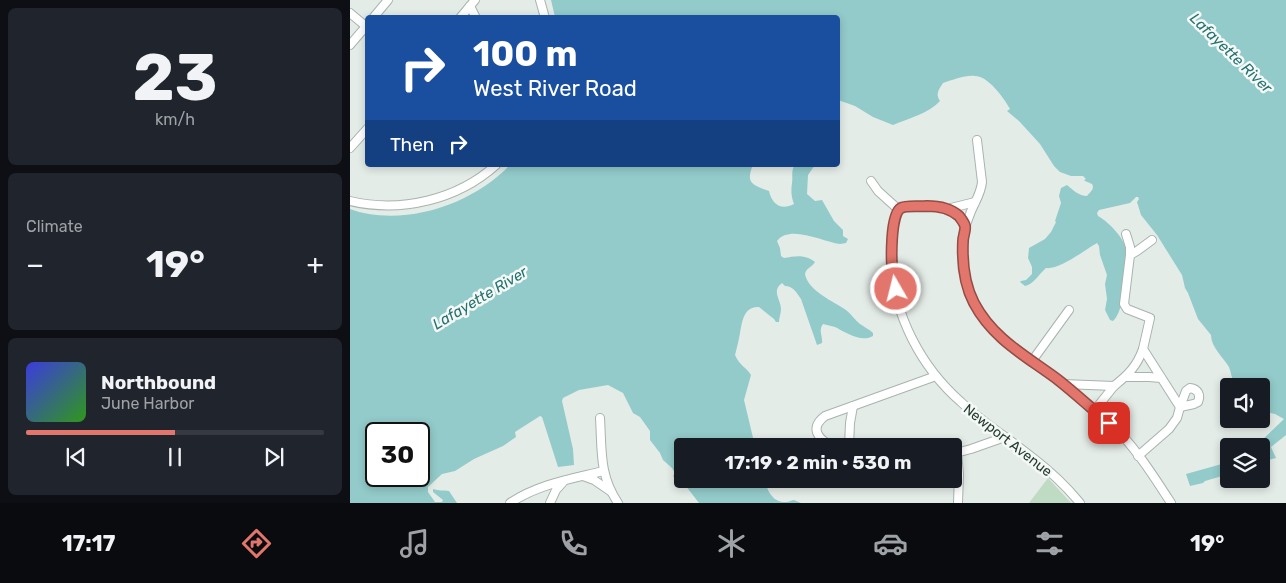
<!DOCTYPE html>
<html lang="en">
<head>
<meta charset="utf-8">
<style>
	body { margin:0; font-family:Rubik,sans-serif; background:#20242c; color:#f1f3f6; height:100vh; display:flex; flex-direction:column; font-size:19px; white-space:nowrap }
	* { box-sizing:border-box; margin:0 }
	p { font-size:16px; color:#9ea1a6 }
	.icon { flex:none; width:28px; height:28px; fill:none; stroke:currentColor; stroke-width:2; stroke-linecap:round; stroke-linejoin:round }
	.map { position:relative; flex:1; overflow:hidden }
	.panel { display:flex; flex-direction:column; gap:8px; padding:8px; background:#0d0f14; width:350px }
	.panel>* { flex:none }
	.top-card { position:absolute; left:15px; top:15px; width:475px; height:152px; border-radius:5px; box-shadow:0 2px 8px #0003; background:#1a4fa0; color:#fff; overflow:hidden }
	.fabs { position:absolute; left:870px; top:378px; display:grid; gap:10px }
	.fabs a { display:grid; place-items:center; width:50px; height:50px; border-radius:5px; background:#171b24; box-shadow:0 2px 8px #0003; font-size:25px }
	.speed { position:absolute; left:15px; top:422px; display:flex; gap:10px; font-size:25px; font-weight:700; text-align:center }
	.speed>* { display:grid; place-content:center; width:65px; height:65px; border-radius:50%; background:#171b24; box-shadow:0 2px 8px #0003; line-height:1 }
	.speed .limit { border:2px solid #111; border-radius:8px; background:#fff; color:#111 }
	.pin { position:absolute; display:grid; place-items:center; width:42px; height:42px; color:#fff; margin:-21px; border-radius:10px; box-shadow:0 2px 8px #0006 }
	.me { position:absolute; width:55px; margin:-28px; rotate:352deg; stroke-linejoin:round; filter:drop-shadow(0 0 4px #0008) }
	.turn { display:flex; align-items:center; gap:18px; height:105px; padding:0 25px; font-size:22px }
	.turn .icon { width:65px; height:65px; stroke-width:2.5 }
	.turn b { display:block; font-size:35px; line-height:42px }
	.then { display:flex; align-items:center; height:48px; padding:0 25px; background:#0003; gap:10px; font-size:19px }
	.big { font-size:38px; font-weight:700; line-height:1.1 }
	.panel .tile { flex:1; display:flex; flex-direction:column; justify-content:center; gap:8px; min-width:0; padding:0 18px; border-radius:8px; background:#20242c }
	.panel .dial { align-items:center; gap:0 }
	.dial b { font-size:65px; line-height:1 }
	.song { display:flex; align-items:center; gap:15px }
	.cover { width:60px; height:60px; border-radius:8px; background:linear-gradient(135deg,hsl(240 70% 55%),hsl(110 70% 35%)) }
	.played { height:5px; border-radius:2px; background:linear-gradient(90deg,#e2766c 50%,#363941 50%) }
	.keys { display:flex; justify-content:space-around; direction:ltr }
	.heat { display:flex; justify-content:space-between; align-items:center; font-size:28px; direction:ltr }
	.trip { position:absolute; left:324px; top:438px; width:288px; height:50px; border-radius:5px; background:#171b24; box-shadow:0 2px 8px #0003; font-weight:700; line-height:50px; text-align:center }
	.menu { display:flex; height:80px; justify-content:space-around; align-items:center; background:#090b0e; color:#9ea1a6 }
	.menu .icon { width:35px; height:35px }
	.menu .selected { color:#e2766c }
	.menu b { font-size:22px; color:#f1f3f6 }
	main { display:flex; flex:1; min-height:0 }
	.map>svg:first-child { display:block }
	.green { fill:#c0dbc3 }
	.water { fill:#93cbca; fill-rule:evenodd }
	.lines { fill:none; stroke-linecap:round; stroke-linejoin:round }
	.minor-casing { stroke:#a7b4ad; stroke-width:10 }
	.minor { stroke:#fff; stroke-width:8 }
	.route-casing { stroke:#934d46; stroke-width:12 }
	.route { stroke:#e2766c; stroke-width:9 }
	.labels { text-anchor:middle; stroke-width:5; stroke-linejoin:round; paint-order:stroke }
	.street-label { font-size:14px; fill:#263c32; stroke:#f5f9f6 }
	.water-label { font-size:15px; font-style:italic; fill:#267171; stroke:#f5f9f6 }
</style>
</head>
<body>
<main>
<section class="panel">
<div class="tile dial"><b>23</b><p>km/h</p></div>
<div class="tile"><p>Climate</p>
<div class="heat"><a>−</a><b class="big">19°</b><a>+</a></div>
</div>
<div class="tile">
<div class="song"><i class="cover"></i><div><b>Northbound</b><p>June Harbor</p></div></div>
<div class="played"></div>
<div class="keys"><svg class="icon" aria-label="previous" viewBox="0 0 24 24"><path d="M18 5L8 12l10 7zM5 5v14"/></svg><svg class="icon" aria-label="pause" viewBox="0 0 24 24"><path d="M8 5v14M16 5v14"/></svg><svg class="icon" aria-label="next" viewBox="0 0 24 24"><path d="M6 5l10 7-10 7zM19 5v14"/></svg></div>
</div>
</section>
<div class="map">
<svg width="936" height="503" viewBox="0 0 936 503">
	<rect width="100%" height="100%" fill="#e4ece7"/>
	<!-- green -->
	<path class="green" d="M698,478L721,503H679Z"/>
	<!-- water -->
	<g class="water">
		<path d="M201,0H936V435L921,447L926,458L911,462V446H906L934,419L925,414L911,411V386H891L884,384V382C881,377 881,372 879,367C873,357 861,347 861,335L848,319L838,293L835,288L832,275L807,235L791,215L787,202L789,199L788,197H786L780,203L749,210L747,213L748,216C759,222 774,238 777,251C778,251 778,259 778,259C776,274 774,312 763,321L760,320L755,310L757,299L755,284L757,275L750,255L749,246L747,243C735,250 709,270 696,268C689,274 684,284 675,286L670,282L671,281L676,280L682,274V267L678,258L679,248L695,239L701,232L706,222L705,221L711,203L709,196L711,188L717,185C723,190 729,196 737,196C740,192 745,189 742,184L735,181L734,180L736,179L733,176H721L710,172L704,166L690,144L669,121L657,111L660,109C654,98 638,76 625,76C615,75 603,80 593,83C589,89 585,94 590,101C578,114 559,118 543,125L523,117L505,106L488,100V18L205,17Z"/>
		<path d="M160,165H403C395,184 403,185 419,191C422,204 431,211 444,204C441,196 441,190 442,183C443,176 441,172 444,166L465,165L458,175L457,194L465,201L472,200L484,221L493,230V236L498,239L496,243L490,244C473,242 440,224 427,241L430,248L431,256L434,258C445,256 455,254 465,262C462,267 456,268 455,274C458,291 483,301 496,310C501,314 505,320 510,324C514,327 519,329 523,333V336C511,343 495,332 485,327C481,326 477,325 473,324C468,331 473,336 472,343L467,345L451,299C447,293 443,286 435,286L432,283C421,291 431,300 431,309C431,313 429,318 429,322H426L424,319L409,307C390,306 392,330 388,343C387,347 386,351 385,355C390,366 396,367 401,375L394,400L405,446H332V479H414C417,489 422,503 436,502C439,502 442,500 444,500L451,503H349L332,481L326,479L323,476L325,473L322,468L313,460L310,453L300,440V431L290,417L283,413L273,393L258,385L229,390L213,398L212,401L223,449L224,465L208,467L193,420L192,417L190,416L165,432L166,437L153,446L124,459L105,471L92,474L78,487V492L85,502H92L93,500L83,492V489C89,491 93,490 99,491L107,503H0V209C6,211 12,213 19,214C69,222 125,201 160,165ZM26,434H69V476H26Z"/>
		<path d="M879,462V474L855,481L853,483L840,486L836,474Z"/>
	</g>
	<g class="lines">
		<defs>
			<g id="minor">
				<path d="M190,0L195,18"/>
				<path d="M120,6L126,18"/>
				<path d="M0,13L18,28"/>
				<path d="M23,18L38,0"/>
				<path d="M110,18L125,0"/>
				<path d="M0,45L18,24"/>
				<path d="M627,140L632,182C631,194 624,203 620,214C613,230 611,249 613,266C621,327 662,346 706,379C714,384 722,392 729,398C739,406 749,414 759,422C784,445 803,475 821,503"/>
				<path d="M0,148L18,128"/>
				<path d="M521,181L528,191L549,210"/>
				<path d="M0,201C51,213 107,200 146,165"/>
				<path d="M597,209L609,217L616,227"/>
				<path d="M549,210C540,222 542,247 542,262C543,315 572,368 611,402C633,423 660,439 683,458C700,471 716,486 730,503"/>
				<path d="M549,210L553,207L585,206L597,209L625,202"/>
				<path d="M776,234L780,247V255"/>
				<path d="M682,361L719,310"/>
				<path d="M776,377H799L811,378"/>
				<path d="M713,384L764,386C778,375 787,366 793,349"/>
				<path d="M840,388C848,389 851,395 848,402L844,404L830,407L836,391Z"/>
				<path d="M744,411L764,386"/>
				<path d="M250,418C252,450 249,475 268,503"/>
				<path d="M483,446C468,440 459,428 475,416L586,376"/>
				<path d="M499,446L500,423L503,406"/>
				<path d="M607,453L609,474L608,503"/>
				<path d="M602,454L621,449L655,437"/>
				<path d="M788,456L819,429L827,418L830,407L793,349L800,318L777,309L774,304L780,255L787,251L802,240"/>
				<path d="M233,476L244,480L260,491"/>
				<path d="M160,503C189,484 221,479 253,471"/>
				<path d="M200,503L206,490L214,481"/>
			</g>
		</defs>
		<!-- minor casing -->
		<use href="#minor" class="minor-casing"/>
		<!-- minor -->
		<use href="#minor" class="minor"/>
	</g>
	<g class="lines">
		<defs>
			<path id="route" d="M546,289C545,284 543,279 543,274C541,262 540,214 551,208C556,205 571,207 577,206C589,206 600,208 609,216C611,219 614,222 615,226C616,230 613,236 613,241C612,262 614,284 624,303C643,339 676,356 707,379C725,393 742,409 759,423"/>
		</defs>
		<!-- route casing -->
		<use href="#route" class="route-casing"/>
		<!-- route -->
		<use href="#route" class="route"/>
	</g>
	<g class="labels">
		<!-- street labels -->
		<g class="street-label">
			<text transform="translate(658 440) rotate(38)" y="5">Newport Avenue</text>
		</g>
		<!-- water labels -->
		<g class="water-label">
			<text transform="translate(881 53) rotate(44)" y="5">Lafayette River</text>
			<text transform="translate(130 298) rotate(-31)" y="5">Lafayette River</text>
		</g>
	</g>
</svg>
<div class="fabs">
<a><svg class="icon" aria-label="sound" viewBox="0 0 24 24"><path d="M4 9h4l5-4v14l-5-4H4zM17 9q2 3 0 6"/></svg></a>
<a><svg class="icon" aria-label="layers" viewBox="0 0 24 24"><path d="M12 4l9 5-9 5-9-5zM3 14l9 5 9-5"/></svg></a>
</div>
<div class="speed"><div class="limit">30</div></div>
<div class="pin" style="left:759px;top:423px;background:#d93025"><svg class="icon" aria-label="arrive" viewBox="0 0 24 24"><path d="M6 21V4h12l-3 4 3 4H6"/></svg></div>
<svg class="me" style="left:546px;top:289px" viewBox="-20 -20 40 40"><circle r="17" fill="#e2766c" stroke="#fff" stroke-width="3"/><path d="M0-11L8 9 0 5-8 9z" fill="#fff"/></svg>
<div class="trip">17:19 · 2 min · 530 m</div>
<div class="top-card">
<div class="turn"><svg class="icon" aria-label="right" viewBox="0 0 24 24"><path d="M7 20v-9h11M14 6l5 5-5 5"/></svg><div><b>100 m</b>West River Road</div></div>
<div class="then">Then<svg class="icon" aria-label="right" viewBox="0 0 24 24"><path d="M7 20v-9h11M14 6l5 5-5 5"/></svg></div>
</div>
</div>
</main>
<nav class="menu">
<b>17:17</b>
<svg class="icon selected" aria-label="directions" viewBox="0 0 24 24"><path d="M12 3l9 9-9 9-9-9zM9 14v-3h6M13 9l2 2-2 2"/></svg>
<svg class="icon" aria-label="music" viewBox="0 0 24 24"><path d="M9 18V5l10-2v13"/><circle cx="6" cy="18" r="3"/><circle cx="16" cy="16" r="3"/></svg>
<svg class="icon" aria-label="phone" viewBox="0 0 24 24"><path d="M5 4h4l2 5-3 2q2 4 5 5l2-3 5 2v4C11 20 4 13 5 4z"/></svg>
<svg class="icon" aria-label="climate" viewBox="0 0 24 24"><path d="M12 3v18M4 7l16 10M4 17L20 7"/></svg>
<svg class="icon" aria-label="car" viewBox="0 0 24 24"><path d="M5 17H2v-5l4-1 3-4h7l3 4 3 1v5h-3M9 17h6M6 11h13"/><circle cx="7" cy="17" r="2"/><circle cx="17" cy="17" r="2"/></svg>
<svg class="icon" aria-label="filters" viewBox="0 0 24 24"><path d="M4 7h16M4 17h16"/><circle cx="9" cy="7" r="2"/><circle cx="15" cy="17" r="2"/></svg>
<b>19°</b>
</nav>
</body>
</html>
